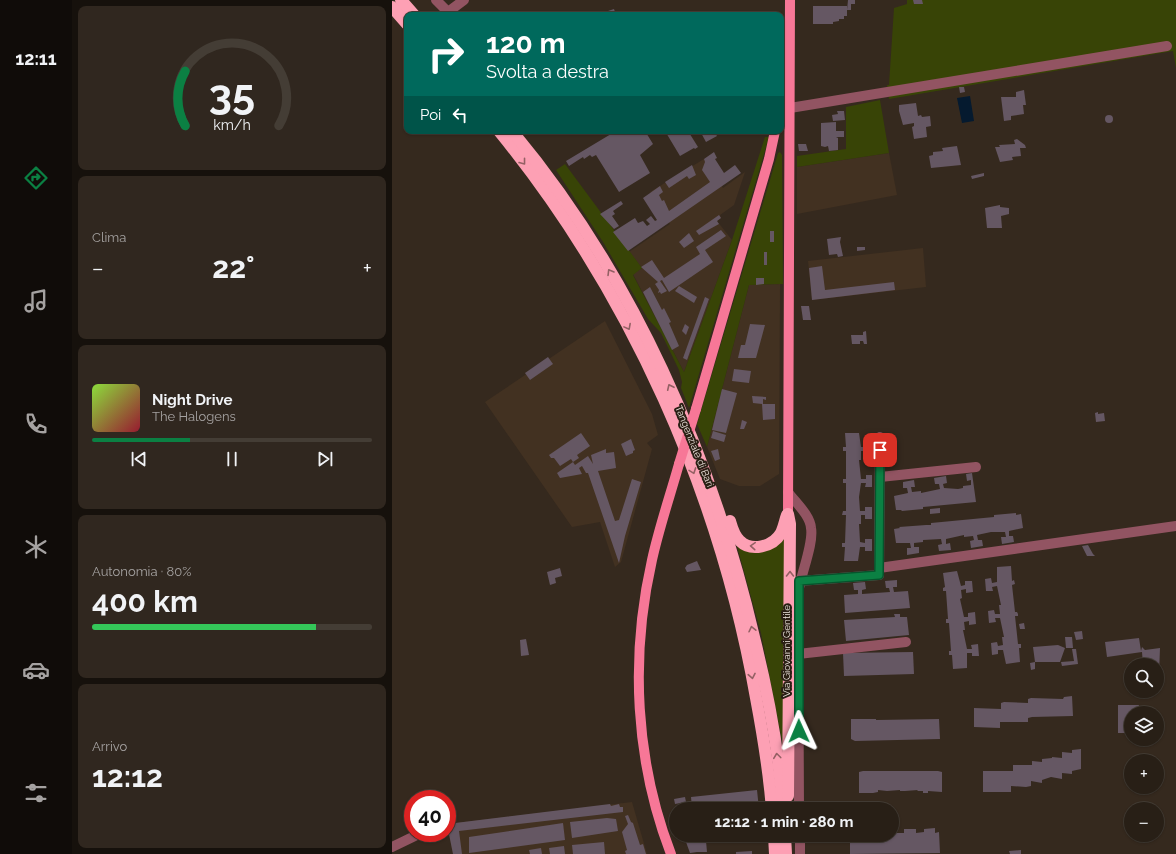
<!DOCTYPE html>
<html lang="it">
<head>
<meta charset="utf-8">
<style>
	body { margin:0; font-family:Raleway,sans-serif; background:#30271f; color:#f1f3f6; height:100vh; display:flex; flex-direction:column; font-size:15px; white-space:nowrap }
	* { box-sizing:border-box; margin:0 }
	p { font-size:13px; color:#a5a2a1 }
	.icon { flex:none; width:22px; height:22px; fill:none; stroke:currentColor; stroke-width:2; stroke-linecap:round; stroke-linejoin:round }
	.map { position:relative; flex:1; overflow:hidden }
	.sheet { display:flex; flex-direction:column; gap:6px; padding:6px; background:#16110c; width:320px }
	.sheet>* { flex:none }
	.top-card { position:absolute; left:12px; top:12px; width:380px; height:122px; border-radius:8px; box-shadow:0 1px 3px #0004,0 0 0 1px #443d35; background:#00695c; color:#fff; overflow:hidden }
	.buttons { position:absolute; left:732px; top:658px; display:grid; gap:8px }
	.buttons a { display:grid; place-items:center; width:40px; height:40px; border-radius:50%; background:#281f16; box-shadow:0 1px 3px #0004,0 0 0 1px #443d35; font-size:20px }
	.speed { position:absolute; left:12px; top:790px; display:flex; gap:8px; font-size:20px; font-weight:700; text-align:center }
	.speed>* { display:grid; place-content:center; width:52px; height:52px; border-radius:50%; background:#281f16; box-shadow:0 1px 3px #0004,0 0 0 1px #443d35; line-height:1 }
	.speed .limit { border:6px solid #d22; background:#fff; color:#111 }
	.pin { position:absolute; display:grid; place-items:center; width:34px; height:34px; color:#fff; margin:-17px; border-radius:8px; box-shadow:0 2px 6px #0006 }
	.me { position:absolute; width:44px; margin:-22px; rotate:359deg; stroke-linejoin:round; filter:drop-shadow(0 0 3px #0008) }
	.turn { display:flex; align-items:center; gap:14px; height:84px; padding:0 16px; font-size:18px }
	.turn .icon { width:52px; height:52px; stroke-width:2.5 }
	.turn b { display:block; font-size:28px; line-height:34px }
	.then { display:flex; align-items:center; height:38px; padding:0 16px; background:#0003; gap:8px; font-size:15px }
	.big { font-size:30px; font-weight:700; line-height:1.1 }
	.sheet .card { flex:1; display:flex; flex-direction:column; justify-content:center; gap:6px; min-width:0; padding:0 14px; border-radius:8px; background:#30271f }
	.sheet .dial { align-items:center; gap:0 }
	.dial svg { height:104px; overflow:visible; fill:none; stroke:#443d35; stroke-width:7; stroke-linecap:round; text-anchor:middle }
	.dial text { fill:#f1f3f6; stroke:none }
	.song { display:flex; align-items:center; gap:12px }
	.cover { width:48px; height:48px; border-radius:6px; background:linear-gradient(135deg,hsl(90 70% 55%),hsl(350 70% 35%)) }
	.played { height:4px; border-radius:2px; background:linear-gradient(90deg,#0b8043 35%,#443d35 35%) }
	.keys { display:flex; justify-content:space-around; direction:ltr }
	.heat { display:flex; justify-content:space-between; align-items:center; font-size:22px; direction:ltr }
	.charge { height:6px; border-radius:3px; background:linear-gradient(90deg,#34c759 80%,#443d35 0) }
	.trip { position:absolute; left:277px; top:802px; width:230px; height:40px; border-radius:20px; background:#281f16; box-shadow:0 1px 3px #0004,0 0 0 1px #443d35; font-weight:700; line-height:40px; text-align:center }
	main { display:flex; flex:1; min-height:0 }
	.menu { display:flex; flex-direction:column; width:72px; justify-content:space-around; align-items:center; background:#100c09; color:#a5a2a1 }
	.menu .icon { width:28px; height:28px }
	.menu .selected { color:#0b8043 }
	.menu b { font-size:18px; color:#f1f3f6 }
	.map>svg:first-child { display:block }
	.built { fill:#423121 }
	.green { fill:#384406 }
	.water { fill:#051a2f }
	.building { fill:#655763 }
	.lines { fill:none; stroke-linecap:round; stroke-linejoin:round }
	.minor { stroke:#925462; stroke-width:10 }
	.major { stroke:#f77797; stroke-width:10 }
	.highway { stroke:#fda0b4; stroke-width:12 }
	.major-bridge { stroke:#f77797; stroke-width:10 }
	.oneway { stroke:#946064 }
	.route-casing { stroke:#07532c; stroke-width:10 }
	.route { stroke:#0b8043; stroke-width:7 }
	.labels { text-anchor:middle; stroke-width:4; stroke-linejoin:round; paint-order:stroke }
	.street-label { font-size:10px; fill:#efe7e0; stroke:#2a1f14 }
</style>
</head>
<body>
<main>
<nav class="menu">
<b>12:11</b>
<svg class="icon selected" aria-label="directions" viewBox="0 0 24 24"><path d="M12 3l9 9-9 9-9-9zM9 14v-3h6M13 9l2 2-2 2"/></svg>
<svg class="icon" aria-label="music" viewBox="0 0 24 24"><path d="M9 18V5l10-2v13"/><circle cx="6" cy="18" r="3"/><circle cx="16" cy="16" r="3"/></svg>
<svg class="icon" aria-label="phone" viewBox="0 0 24 24"><path d="M5 4h4l2 5-3 2q2 4 5 5l2-3 5 2v4C11 20 4 13 5 4z"/></svg>
<svg class="icon" aria-label="climate" viewBox="0 0 24 24"><path d="M12 3v18M4 7l16 10M4 17L20 7"/></svg>
<svg class="icon" aria-label="car" viewBox="0 0 24 24"><path d="M5 17H2v-5l4-1 3-4h7l3 4 3 1v5h-3M9 17h6M6 11h13"/><circle cx="7" cy="17" r="2"/><circle cx="17" cy="17" r="2"/></svg>
<svg class="icon" aria-label="filters" viewBox="0 0 24 24"><path d="M4 7h16M4 17h16"/><circle cx="9" cy="7" r="2"/><circle cx="15" cy="17" r="2"/></svg>
</nav>
<section class="sheet">
<div class="card dial"><svg viewBox="0 0 100 80">
<path d="M14 69A42 42 0 1 1 86 69"/>
<path d="M14 69A42 42 0 0 1 14 27" stroke="#0b8043"/>
<text x="50" y="56" font-size="32" font-weight="700">35</text>
<text x="50" y="72" font-size="11">km/h</text>
</svg></div>
<div class="card"><p>Clima</p>
<div class="heat"><a>−</a><b class="big">22°</b><a>+</a></div>
</div>
<div class="card">
<div class="song"><i class="cover"></i><div><b>Night Drive</b><p>The Halogens</p></div></div>
<div class="played"></div>
<div class="keys"><svg class="icon" aria-label="previous" viewBox="0 0 24 24"><path d="M18 5L8 12l10 7zM5 5v14"/></svg><svg class="icon" aria-label="pause" viewBox="0 0 24 24"><path d="M8 5v14M16 5v14"/></svg><svg class="icon" aria-label="next" viewBox="0 0 24 24"><path d="M6 5l10 7-10 7zM19 5v14"/></svg></div>
</div>
<div class="card"><p>Autonomia · 80%</p><b class="big">400 km</b><div class="charge"></div></div>
<div class="card"><p>Arrivo</p><b class="big">12:12</b></div>
</section>
<div class="map">
<svg width="784" height="854" viewBox="0 0 784 854">
	<rect width="100%" height="100%" fill="#35291e"/>
	<!-- built -->
	<g class="built">
		<path d="M497,153L505,195L405,214V167Z"/>
		<path d="M312,159L331,188L353,172L342,205L328,215L329,218L325,221L340,240L292,372L241,274L250,268L237,252L278,224L258,192Z"/>
		<path d="M531,248L534,287L420,300L416,261Z"/>
		<path d="M388,284L387,474L368,486H347L328,479L315,447L357,285Z"/>
		<path d="M213,321L260,414L266,435L255,443L260,449L229,562L223,567L208,522L180,527L93,402Z"/>
		<path d="M240,802L255,854H61L55,826V824Z"/>
	</g>
	<!-- green -->
	<g class="green">
		<path d="M515,0H784V68L781,51L497,99L495,85H497L502,8L515,4Z"/>
		<path d="M488,100L497,153L405,167V156L454,149V107Z"/>
		<path d="M373,137H377L297,408L289,388L290,382L287,370L269,333L256,319L211,242L164,170L173,164L250,268L241,275L292,372L340,240Z"/>
		<path d="M388,152L390,155L391,284L357,285L315,447L305,424L386,153Z"/>
		<path d="M393,537V756L369,633L345,546Z"/>
	</g>
	<!-- water -->
	<path class="water" d="M578,96L582,121L570,123L565,98Z"/>
	<!-- building -->
	<g class="building">
		<path d="M456,0H463V4H459V10H455Z"/>
		<path d="M521,0H530L531,4H522Z"/>
		<path d="M421,6H455V16H452V19H447V21L441,22V24H421Z"/>
		<path d="M222,9L224,15H214L213,12Z"/>
		<path d="M567,87H572L573,92L568,93Z"/>
		<path d="M632,90L634,105H631L632,114L619,116V120L612,121L609,97H624V92Z"/>
		<path d="M524,103L526,116L529,115L530,117L538,116L539,126L534,127L535,137L522,139L520,127L522,126V123L511,125L507,111V105Z"/>
		<path d="M445,111H452L453,120L441,121L440,115L446,114Z"/>
		<circle cx="717" cy="119" r="4"/>
		<path d="M444,122V131H452V137H444L446,138V150L437,151L436,146L433,147L429,146V123Z"/>
		<path d="M224,131H253L261,144L248,155L258,173L227,192L204,155L200,157L198,155L192,159L191,157L177,166L174,161Z"/>
		<path d="M273,131H296L306,147L303,149L302,148L288,156Z"/>
		<path d="M308,131H322L325,136L314,142Z"/>
		<path d="M625,139L633,145L634,148H628L629,156L620,157L621,160L608,162L603,147H608L607,145L623,144L622,140Z"/>
		<path d="M406,144H414L416,151H407Z"/>
		<path d="M565,146L569,165L539,168L537,156L541,155V152L551,151L550,148Z"/>
		<path d="M322,152L325,158L323,159L332,173L343,165L349,173L236,251L221,232L243,218L246,223L251,221L255,226L258,224L254,220L259,216L263,221L265,220L251,198L268,186L271,192L267,195L270,201L272,200L277,211L318,182L310,170L313,162L312,159Z"/>
		<path d="M300,165L304,175L297,179L295,176L277,188L273,182Z"/>
		<path d="M592,173V176L580,179L579,176Z"/>
		<path d="M229,201L231,204L221,211L223,214L220,216L227,226L222,229L208,214Z"/>
		<path d="M608,205V207L617,208V214L609,216L610,228H595L593,208Z"/>
		<path d="M327,215L329,218L325,221L327,224L307,235L304,231Z"/>
		<path d="M329,230L334,236L313,250L321,262L277,292L270,280L268,281L275,291L269,294L268,292L266,293L267,290L263,284L266,282L249,267L260,260L272,278L308,254L304,247Z"/>
		<rect x="378" y="231" width="4" height="11"/>
		<path d="M297,233L302,241L292,248L287,242Z"/>
		<path d="M449,237L448,242L451,256L446,257L445,254L437,255L435,239Z"/>
		<path d="M465,247H473V250L465,251Z"/>
		<rect x="372" y="252" width="3" height="13"/>
		<path d="M430,266L433,290L502,282L503,290L420,300L417,268Z"/>
		<path d="M364,278H372V284L364,285Z"/>
		<path d="M287,286L305,297L302,303L283,291Z"/>
		<path d="M258,287L270,310L272,308L279,322L277,323L287,346L280,350L251,292Z"/>
		<path d="M313,297L317,299L295,360L291,358Z"/>
		<path d="M409,306H417L419,320H411Z"/>
		<path d="M293,324L297,327L294,335L290,331Z"/>
		<path d="M358,324L373,325L364,358H346L349,345H353Z"/>
		<path d="M474,331L475,344H472L471,341H468V344H460L459,335H471V332Z"/>
		<path d="M156,357L161,364L138,380L133,373Z"/>
		<path d="M342,369L359,371L357,383L340,381Z"/>
		<path d="M330,389L345,393L334,433L320,430Z"/>
		<path d="M360,396L374,397V400L371,399V404H383V419L371,420L370,404L361,403Z"/>
		<path d="M706,412V414L712,413L713,421L704,422L703,413Z"/>
		<path d="M350,420L355,422L352,429H348Z"/>
		<path d="M321,431L334,435L332,442L319,438Z"/>
		<path d="M189,433L198,446L185,455L187,458L181,462L179,459L168,466L162,458H159L157,455Z"/>
		<path d="M453,433H467L469,447H474V443H481V455H474V451H469V460H467L469,479H474V475H480V487H473L474,483H469L467,497L468,511H473V507H480V519H473V515H469V524H467L468,542L473,543V539H480V551H473V547H468L466,561H452L453,547H450V543H453L454,515H450L451,511H454V483H451V479H454V451H451V447H454Z"/>
		<path d="M239,439L243,450L241,451V453L234,456L229,444Z"/>
		<path d="M214,449V453L222,452L224,468L206,471L223,521L227,520L240,479L249,482L233,536L227,563L196,473H194L190,466L187,468L190,474L168,478L165,473L181,462L183,465L196,456L201,464L199,455Z"/>
		<path d="M326,449L328,459L323,461L319,451Z"/>
		<path d="M580,473L584,502L531,507V509L510,511L509,510H504L502,496L516,493L515,488H511V482L522,480L523,487H519L520,492L529,491V493L548,489L547,484H543L542,478L554,476L555,483L551,484L552,488L566,489L571,488V486L579,485V480L575,481L574,474Z"/>
		<path d="M548,508V513L538,514V509Z"/>
		<path d="M624,513V515L629,514L631,528L617,531V536H621L622,542L610,544L609,537H614L613,532H599L585,535L586,540H590L591,546L579,548L578,541L582,540L581,536L572,537V535L554,539V544L558,543L559,550L547,551L546,545L550,544L549,539L531,540V542L522,543V547H527V553L515,555V548H519L518,543H504L502,529L508,528L507,527L534,525H539V523L602,517V515Z"/>
		<path d="M696,545L701,554L703,556H695L690,546Z"/>
		<path d="M305,561L309,570L295,572L293,568L295,565Z"/>
		<path d="M619,566L620,581L622,580L623,584L620,585L623,612H625L626,614V616H623L626,644H629V648H627L628,662L614,664L611,650H606V654L600,655L599,643L605,642L606,646L611,645L610,637H612L608,618H603L604,622L597,623L596,611L602,610L603,614H608L607,605H609L605,586L600,587L601,591H594L593,579L599,578L600,583L605,582V567Z"/>
		<path d="M168,568L170,576L163,578L164,583L158,585L155,572Z"/>
		<path d="M565,571L569,586L573,585V581H580L581,592L574,593V589L569,590L570,598L568,599L572,617H576V613L583,612L584,624L577,625V621L572,622L573,630H571L575,649H580L579,645L586,644L587,656H580V653H575V668L561,669L560,655H557V651H559L557,623H554V619H556L554,591H551V588L553,587L551,573Z"/>
		<path d="M505,580V587H501L502,592L516,591L518,608L453,613L452,595L466,594V590H462L461,583L473,582L474,589L470,590V594L498,592L497,588H494L493,581Z"/>
		<path d="M502,614H508V617H515L517,635L454,641L452,620L503,617Z"/>
		<path d="M632,623L633,629H628L627,624Z"/>
		<path d="M690,631L691,639L684,640L682,632Z"/>
		<path d="M673,637H680L681,648H674Z"/>
		<path d="M747,638L749,651L750,647L753,650L768,648L767,674L765,675V665H751L750,652L715,657L713,642Z"/>
		<path d="M134,639L137,655L129,656L128,640Z"/>
		<path d="M666,645L673,648L668,662H643V669L639,670L638,663L643,662L641,647Z"/>
		<path d="M680,649H684L686,664L670,666L669,662L682,661Z"/>
		<path d="M521,652L522,674L452,676L451,653Z"/>
		<path d="M742,691H759V692L743,694Z"/>
		<path d="M680,696L681,716L640,717L636,718V722H608V728L582,727V708L609,709V703L612,702L636,703V699L639,698L671,699L672,697Z"/>
		<path d="M726,705H747L746,713H739V733H726Z"/>
		<path d="M459,719H484V720L547,719L548,739L463,741L459,739Z"/>
		<path d="M689,749V769L680,771V774L670,773V779L659,777L650,780V783L639,781V786L634,787L619,786V792H591V771H621V765H640V761L650,762V759L660,758V757L670,758V752L680,753V750Z"/>
		<path d="M471,771H546L550,772V792L536,791V793H531V791H525L526,790L513,791H508V790L495,791L486,790V792L481,793H467V772Z"/>
		<path d="M365,790L367,809H358L357,802L300,808L299,797Z"/>
		<path d="M293,797L294,802L283,804L282,799Z"/>
		<path d="M218,804L219,806L227,804L228,807H231V812L67,831L70,854H61L55,824Z"/>
		<path d="M236,815L239,822L241,823L248,845L251,844L254,854H234L233,851L235,850L230,832L236,824L233,816Z"/>
		<path d="M215,818L224,819L226,831L180,838L178,822Z"/>
		<path d="M171,823L173,840L77,853V837Z"/>
		<path d="M543,828V833L547,832L548,853L458,854V835H500V829H503L504,833H512V829H524V833L532,832V829Z"/>
		<path d="M314,841L315,852H305L298,853L294,842Z"/>
		<path d="M212,842L213,854H181L180,845Z"/>
		<path d="M172,846L173,854H158L157,848Z"/>
		<path d="M149,848L150,854H138L137,850Z"/>
		<path d="M629,850V854H618L617,851Z"/>
		<path d="M360,851V854H344V852Z"/>
	</g>
	<g class="lines">
		<!-- minor -->
		<g class="minor">
			<path d="M44,0L56,12L72,0"/>
			<path d="M398,108L775,46"/>
			<path d="M488,477L584,467"/>
			<path d="M396,492C403,502 418,515 419,528C422,544 408,576 406,594L407,809"/>
			<path d="M487,568L784,526"/>
			<path d="M407,581L487,575L488,437"/>
			<path d="M406,654L514,642"/>
			<path d="M408,835V854"/>
			<path d="M0,847L29,833"/>
		</g>
		<!-- major -->
		<g class="major">
			<path d="M304,409L377,159L383,131"/>
			<path d="M396,514L398,0"/>
			<path d="M279,854C243,761 238,657 260,560C267,528 278,496 287,464"/>
		</g>
		<!-- highway -->
		<g class="highway">
			<path d="M9,0L22,15"/>
			<path d="M0,7L15,24"/>
			<path d="M107,131C239,293 328,493 364,698C371,735 377,772 380,809"/>
			<path d="M120,131C241,276 319,454 362,637C376,693 387,751 391,809"/>
			<path d="M396,514L398,524L396,796"/>
			<path d="M338,521C340,528 342,536 348,541C359,552 381,547 389,533C392,527 393,520 395,515"/>
			<path d="M382,835L383,854"/>
			<path d="M393,835L394,854"/>
		</g>
		<!-- major-bridge -->
		<path class="major-bridge" d="M287,464L304,409"/>
	</g>
	<!-- one-way arrows -->
	<defs><path id="oneway-chevron" d="M-2-3.5L2.5 0L-2 3.5" fill="none" stroke-width="1.6" stroke-linecap="round" stroke-linejoin="round"/></defs>
	<g class="oneway">
		<use href="#oneway-chevron" transform="translate(131 162) rotate(52)"/>
		<use href="#oneway-chevron" transform="translate(218 272) rotate(-121)"/>
		<use href="#oneway-chevron" transform="translate(236 327) rotate(62)"/>
		<use href="#oneway-chevron" transform="translate(278 387) rotate(-115)"/>
		<use href="#oneway-chevron" transform="translate(301 471) rotate(70)"/>
		<use href="#oneway-chevron" transform="translate(361 546) rotate(-176)"/>
		<use href="#oneway-chevron" transform="translate(398 574) rotate(-90)"/>
		<use href="#oneway-chevron" transform="translate(360 629) rotate(-103)"/>
		<use href="#oneway-chevron" transform="translate(360 676) rotate(79)"/>
		<use href="#oneway-chevron" transform="translate(385 756) rotate(-97)"/>
	</g>
	<g class="lines">
		<defs>
			<path id="route" d="M407,731V581L487,575L488,450"/>
		</defs>
		<!-- route casing -->
		<use href="#route" class="route-casing"/>
		<!-- route -->
		<use href="#route" class="route"/>
	</g>
	<g class="labels">
		<!-- street labels -->
		<g class="street-label">
			<text transform="translate(303 446) rotate(68)" y="4">Tangenziale di Bari</text>
			<text transform="translate(394 651) rotate(-90)" y="4">Via Giovanni Gentile</text>
		</g>
	</g>
</svg>
<div class="buttons">
<a><svg class="icon" aria-label="search" viewBox="0 0 24 24"><circle cx="10" cy="10" r="6"/><path d="M15 15l6 6"/></svg></a>
<a><svg class="icon" aria-label="layers" viewBox="0 0 24 24"><path d="M12 4l9 5-9 5-9-5zM3 14l9 5 9-5"/></svg></a>
<a>+</a>
<a>−</a>
</div>
<div class="speed"><div class="limit">40</div></div>
<div class="pin" style="left:488px;top:450px;background:#d93025"><svg class="icon" aria-label="arrive" viewBox="0 0 24 24"><path d="M6 21V4h12l-3 4 3 4H6"/></svg></div>
<svg class="me" style="left:407px;top:731px" viewBox="-20 -20 40 40"><path d="M0-17L14 15 0 8-14 15z" fill="#0b8043" stroke="#fff" stroke-width="4"/></svg>
<div class="trip">12:12 · 1 min · 280 m</div>
<div class="top-card">
<div class="turn"><svg class="icon" aria-label="right" viewBox="0 0 24 24"><path d="M7 20v-9h11M14 6l5 5-5 5"/></svg><div><b>120 m</b>Svolta a destra</div></div>
<div class="then">Poi<svg class="icon" aria-label="left" viewBox="0 0 24 24"><path d="M17 20v-9H6M10 6l-5 5 5 5"/></svg></div>
</div>
</div>
</main>
</body>
</html>
